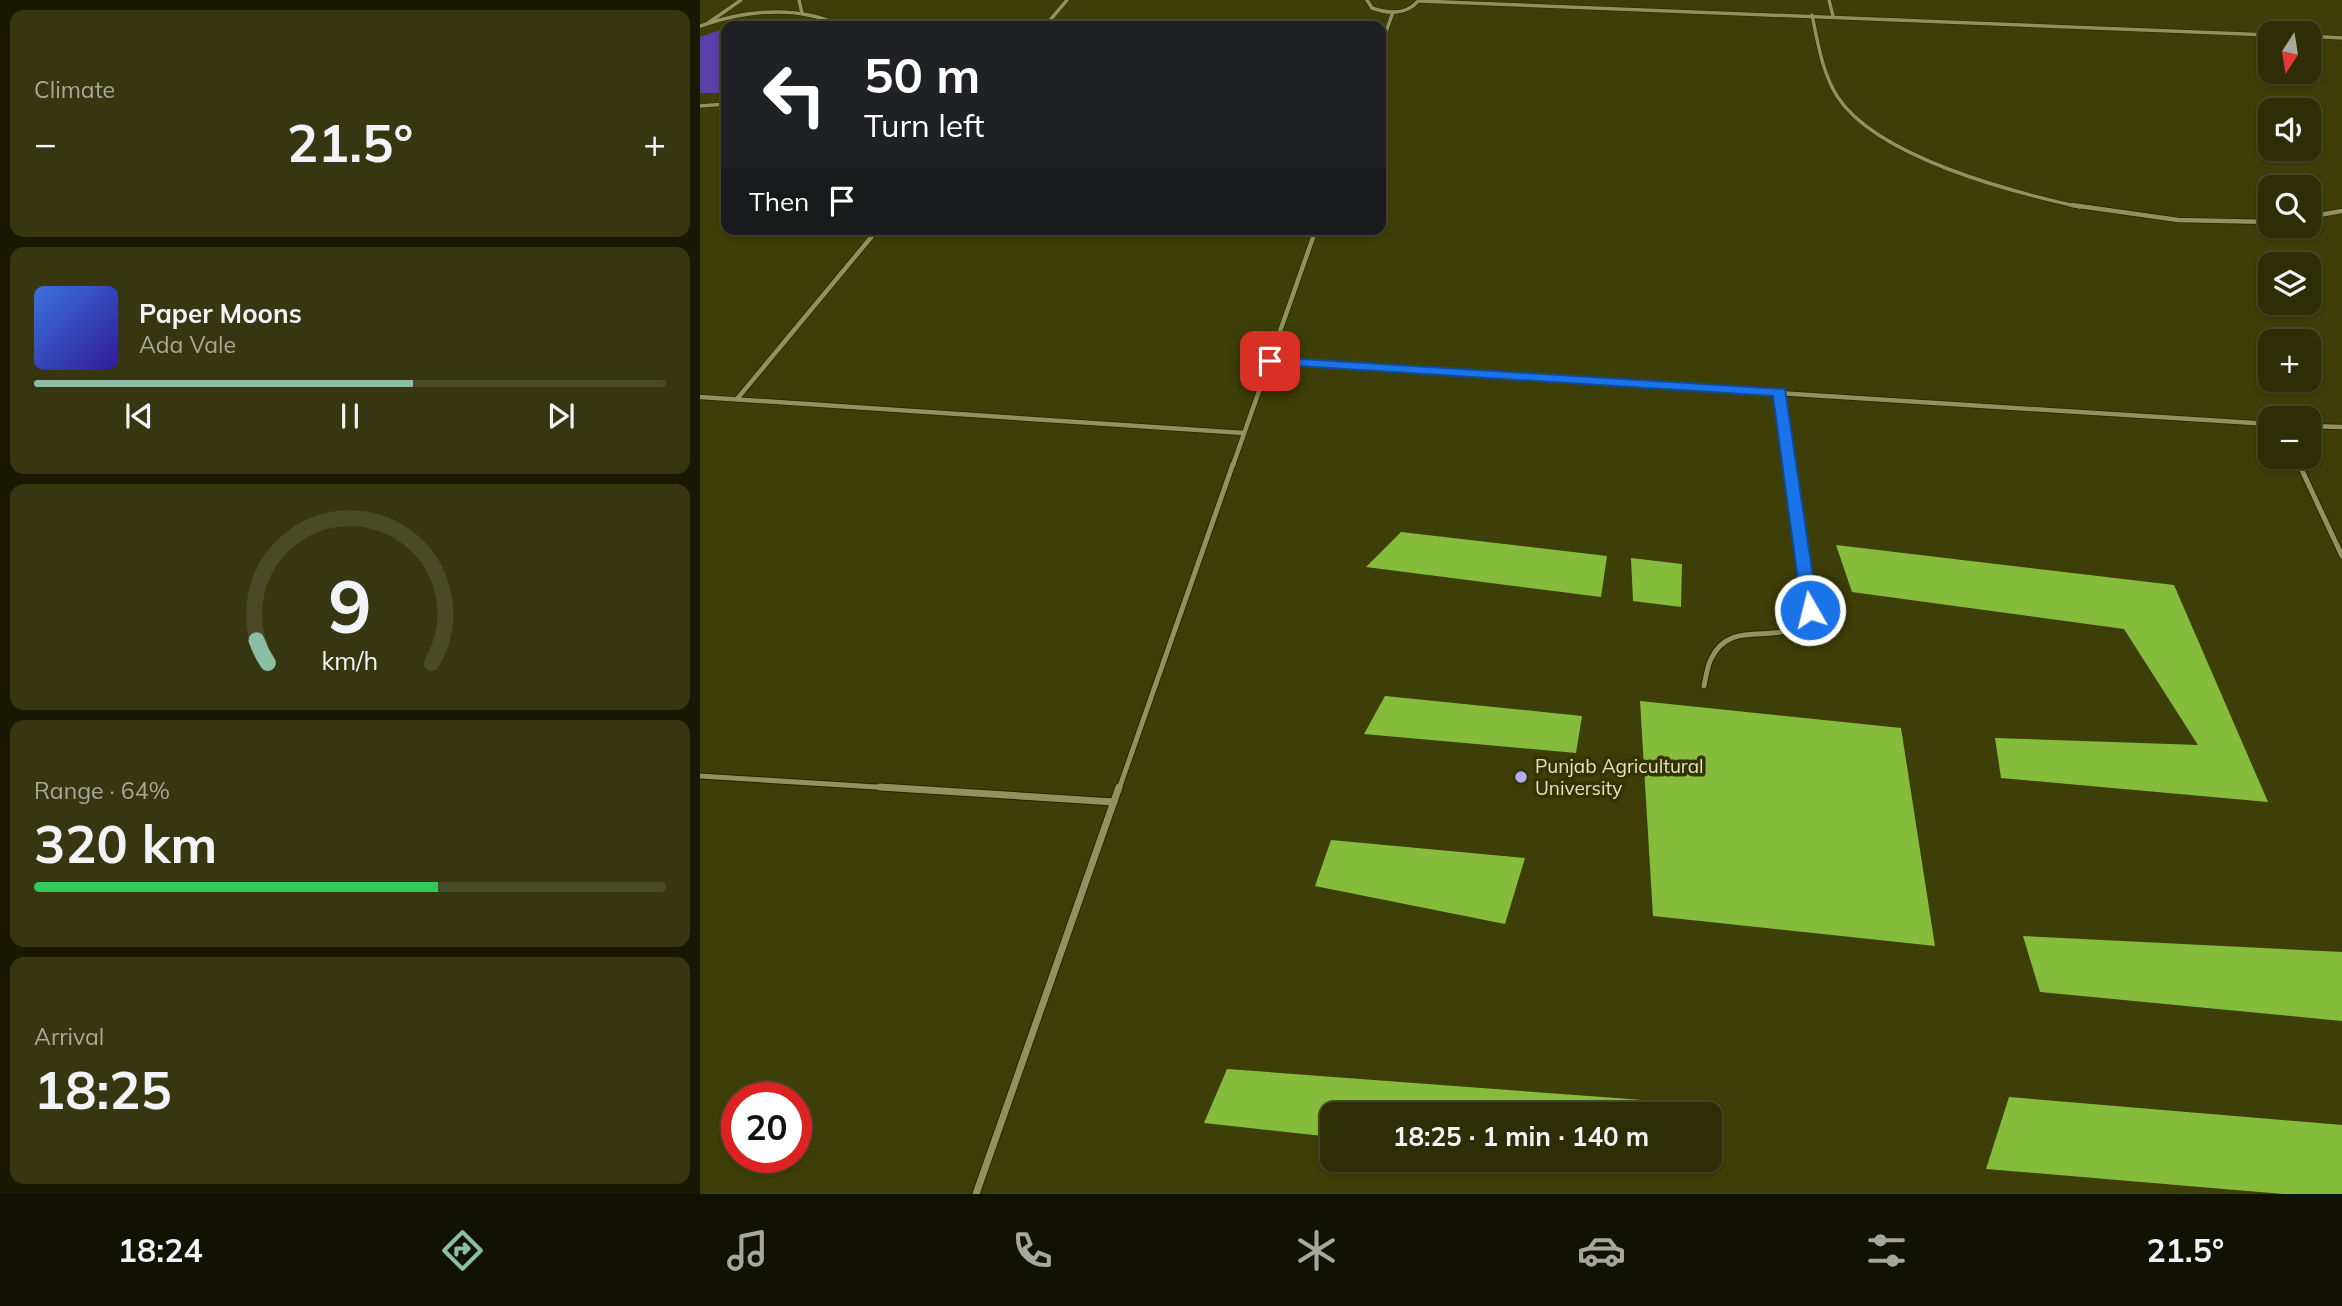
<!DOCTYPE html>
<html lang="en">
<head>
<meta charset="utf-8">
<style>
	body { margin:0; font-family:Mulish,sans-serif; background:#363610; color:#f1f3f6; height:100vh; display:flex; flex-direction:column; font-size:26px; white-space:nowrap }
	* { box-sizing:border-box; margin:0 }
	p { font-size:23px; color:#a7a89b }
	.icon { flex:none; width:38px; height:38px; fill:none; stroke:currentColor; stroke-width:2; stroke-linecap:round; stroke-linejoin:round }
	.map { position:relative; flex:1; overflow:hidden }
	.details { display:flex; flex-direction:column; gap:10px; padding:10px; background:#191903; width:700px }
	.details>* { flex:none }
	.banner { position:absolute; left:21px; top:21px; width:665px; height:214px; border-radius:14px; box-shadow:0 2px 5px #0004,0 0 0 2px #494a28; background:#202124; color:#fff; overflow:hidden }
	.needle { width:46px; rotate:192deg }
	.buttons { position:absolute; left:1558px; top:21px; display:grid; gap:14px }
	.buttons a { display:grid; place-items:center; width:63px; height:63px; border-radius:14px; background:#2e2e06; box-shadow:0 2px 5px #0004,0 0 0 2px #494a28; font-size:35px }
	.speed { position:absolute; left:21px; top:1082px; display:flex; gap:14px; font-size:35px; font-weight:700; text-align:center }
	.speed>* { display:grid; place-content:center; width:91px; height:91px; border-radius:50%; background:#2e2e06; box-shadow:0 2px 5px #0004,0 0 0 2px #494a28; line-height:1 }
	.speed .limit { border:10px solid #d22; background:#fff; color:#111 }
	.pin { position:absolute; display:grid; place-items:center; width:60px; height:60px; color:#fff; margin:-30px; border-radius:14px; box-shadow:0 4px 10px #0006 }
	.me { position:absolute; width:77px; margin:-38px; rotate:352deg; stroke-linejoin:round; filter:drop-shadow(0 0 5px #0008) }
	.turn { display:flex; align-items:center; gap:24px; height:147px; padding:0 28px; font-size:32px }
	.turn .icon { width:91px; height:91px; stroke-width:2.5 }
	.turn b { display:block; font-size:49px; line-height:60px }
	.then { display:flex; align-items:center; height:66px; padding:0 28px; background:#0003; gap:14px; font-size:26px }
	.big { font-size:52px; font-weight:700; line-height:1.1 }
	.details .tile { flex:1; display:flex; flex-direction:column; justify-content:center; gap:10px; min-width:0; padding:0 24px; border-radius:14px; background:#363610 }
	.details .dial { align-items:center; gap:0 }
	.dial svg { height:182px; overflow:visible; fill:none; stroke:#494a28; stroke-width:7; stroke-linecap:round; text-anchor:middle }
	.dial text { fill:#f1f3f6; stroke:none }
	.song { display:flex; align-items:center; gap:21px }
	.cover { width:84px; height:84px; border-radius:10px; background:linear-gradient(135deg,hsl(220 70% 55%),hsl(250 70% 35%)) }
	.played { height:7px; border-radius:4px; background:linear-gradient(90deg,#8abfa5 60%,#494a28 60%) }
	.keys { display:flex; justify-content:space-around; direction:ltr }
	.heat { display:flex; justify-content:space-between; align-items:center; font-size:38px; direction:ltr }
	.charge { height:10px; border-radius:5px; background:linear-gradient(90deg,#34c759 64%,#494a28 0) }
	.trip { position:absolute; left:620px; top:1102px; width:402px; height:70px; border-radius:14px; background:#2e2e06; box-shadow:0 2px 5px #0004,0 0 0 2px #494a28; font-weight:700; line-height:70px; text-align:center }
	.menu { display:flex; height:112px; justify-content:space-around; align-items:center; background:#121202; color:#a7a89b }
	.menu .icon { width:49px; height:49px }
	.menu .selected { color:#8abfa5 }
	.menu b { font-size:32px; color:#f1f3f6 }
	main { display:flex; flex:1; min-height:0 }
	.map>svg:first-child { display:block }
	.green { fill:#5940aa }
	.building { fill:#86bc3b }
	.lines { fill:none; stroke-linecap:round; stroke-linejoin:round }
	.lane-far3-casing { stroke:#252400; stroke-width:4.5 }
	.lane-far2-casing { stroke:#252400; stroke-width:6 }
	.lane-far1-casing { stroke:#252400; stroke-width:7 }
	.lane-casing { stroke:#252400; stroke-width:9 }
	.lane-far3 { stroke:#91925f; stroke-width:3.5 }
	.lane-far2 { stroke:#91925f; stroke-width:4.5 }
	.lane-far1 { stroke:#91925f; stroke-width:5 }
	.lane { stroke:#91925f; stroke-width:7 }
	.route { fill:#1a73e8; stroke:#114b97; stroke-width:2 }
	.poi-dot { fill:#b5acf8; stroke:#343400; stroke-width:2.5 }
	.labels { text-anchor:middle; stroke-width:7; stroke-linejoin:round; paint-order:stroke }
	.poi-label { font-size:19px; fill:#e1e2c7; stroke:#343400; text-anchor:start }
</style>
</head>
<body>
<main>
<section class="details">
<div class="tile"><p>Climate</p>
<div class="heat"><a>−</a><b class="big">21.5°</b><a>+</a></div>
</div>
<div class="tile">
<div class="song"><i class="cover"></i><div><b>Paper Moons</b><p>Ada Vale</p></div></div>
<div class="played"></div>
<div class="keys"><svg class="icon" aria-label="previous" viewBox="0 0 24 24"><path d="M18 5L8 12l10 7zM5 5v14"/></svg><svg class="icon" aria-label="pause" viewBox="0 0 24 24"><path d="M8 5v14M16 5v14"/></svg><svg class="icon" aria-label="next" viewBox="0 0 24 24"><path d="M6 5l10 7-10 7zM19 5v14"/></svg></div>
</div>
<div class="tile dial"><svg viewBox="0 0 100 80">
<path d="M14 69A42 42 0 1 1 86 69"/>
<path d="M14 69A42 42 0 0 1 9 59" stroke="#8abfa5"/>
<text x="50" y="56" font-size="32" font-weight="700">9</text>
<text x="50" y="72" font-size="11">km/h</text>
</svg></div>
<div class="tile"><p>Range · 64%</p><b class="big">320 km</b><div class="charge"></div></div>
<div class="tile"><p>Arrival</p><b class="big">18:25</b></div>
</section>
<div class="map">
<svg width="1642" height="1194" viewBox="0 0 1642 1194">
	<rect width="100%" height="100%" fill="#3e3e08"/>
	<!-- green -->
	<path class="green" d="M26,28V93H0V37Z"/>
	<!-- building -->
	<g class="building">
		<path d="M701,532L907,556L901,597L666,567Z"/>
		<path d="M1136,545L1474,585L1568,802L1301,778L1295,738L1498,745L1424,629L1152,592Z"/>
		<path d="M931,558L982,564L981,607L933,601Z"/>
		<path d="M685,696L882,716L876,753L664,734Z"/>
		<path d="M940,701L1201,728L1235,946L953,916Z"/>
		<path d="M631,840L825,858L805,924L615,886Z"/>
		<path d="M1323,936L1642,952V1021L1340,992Z"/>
		<path d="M527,1069L714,1083L970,1102L968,1115H632V1137L504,1123Z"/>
		<path d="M1309,1097L1642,1125V1194H1583L1286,1169Z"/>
		<path d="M845,1160H962L961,1173Z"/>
	</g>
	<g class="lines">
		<defs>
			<g id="lane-far3">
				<path d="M99,0L102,13"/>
				<path d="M667,0L672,8C689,14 707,15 719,0"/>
				<path d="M1129,0L1133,16"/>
				<path d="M719,1L1570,35"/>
				<path d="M1112,15C1118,43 1122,72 1137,96C1176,157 1312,192 1380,207"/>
				<path d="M8,23L41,0"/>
				<path d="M0,26C47,10 96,4 142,26"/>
				<path d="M345,26L367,0"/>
				<path d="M1608,36L1642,38"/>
				<path d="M681,46L693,12"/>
				<path d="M0,106L26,104"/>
			</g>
			<g id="lane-far2">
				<path d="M1372,205L1478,220L1570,222"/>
				<path d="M1608,217L1642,211"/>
				<path d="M570,361L1570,424"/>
				<path d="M1080,392L1090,465"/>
				<path d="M0,397L544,433"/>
				<path d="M37,399L178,229"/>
				<path d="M1608,426L1642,427"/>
				<path d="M1596,457L1600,465"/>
				<path d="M533,465L616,229"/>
			</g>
			<g id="lane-far1">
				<path d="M1599,464L1642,556"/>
				<path d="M1004,686C1006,677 1007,667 1011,659C1030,618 1074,645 1100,624C1104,621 1107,614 1110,610L1090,464"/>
				<path d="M0,776L208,789"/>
				<path d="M419,789L533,464"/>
			</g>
			<g id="lane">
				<path d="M180,787L414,802"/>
				<path d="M276,1194L419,787"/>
			</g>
		</defs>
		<!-- lane-far3 casing -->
		<use href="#lane-far3" class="lane-far3-casing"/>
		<!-- lane-far2 casing -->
		<use href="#lane-far2" class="lane-far2-casing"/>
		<!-- lane-far1 casing -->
		<use href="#lane-far1" class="lane-far1-casing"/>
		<!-- lane casing -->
		<use href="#lane" class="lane-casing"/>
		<!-- lane-far3 -->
		<use href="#lane-far3" class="lane-far3"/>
		<!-- lane-far2 -->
		<use href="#lane-far2" class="lane-far2"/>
		<!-- lane-far1 -->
		<use href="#lane-far1" class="lane-far1"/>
		<!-- lane -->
		<use href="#lane" class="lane"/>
	</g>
	<!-- route -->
	<path class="route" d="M570,357L1085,389L1118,610L1110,616L1102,610L1073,396L565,364V358Z"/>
	<!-- markers -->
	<circle class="poi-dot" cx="821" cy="777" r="7"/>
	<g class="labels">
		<!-- poi labels -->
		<g class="poi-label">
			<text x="835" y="773">Punjab Agricultural<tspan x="835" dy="22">University</tspan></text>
		</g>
	</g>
</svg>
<div class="buttons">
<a><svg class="needle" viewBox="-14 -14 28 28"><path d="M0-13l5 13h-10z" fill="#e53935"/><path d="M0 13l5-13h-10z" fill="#a7a89b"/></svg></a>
<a><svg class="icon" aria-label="sound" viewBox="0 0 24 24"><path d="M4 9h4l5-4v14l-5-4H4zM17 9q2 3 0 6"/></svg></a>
<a><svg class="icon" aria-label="search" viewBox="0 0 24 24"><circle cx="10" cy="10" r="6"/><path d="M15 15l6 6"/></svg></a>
<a><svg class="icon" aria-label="layers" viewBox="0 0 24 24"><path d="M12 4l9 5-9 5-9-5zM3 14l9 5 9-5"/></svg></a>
<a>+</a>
<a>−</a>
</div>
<div class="speed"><div class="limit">20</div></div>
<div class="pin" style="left:570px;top:361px;background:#d93025"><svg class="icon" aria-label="arrive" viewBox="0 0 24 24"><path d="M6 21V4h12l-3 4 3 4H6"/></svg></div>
<svg class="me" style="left:1110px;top:610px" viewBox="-20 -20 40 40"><circle r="17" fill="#1a73e8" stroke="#fff" stroke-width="3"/><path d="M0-11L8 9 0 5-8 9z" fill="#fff"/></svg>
<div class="trip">18:25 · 1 min · 140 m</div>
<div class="banner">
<div class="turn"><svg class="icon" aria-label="left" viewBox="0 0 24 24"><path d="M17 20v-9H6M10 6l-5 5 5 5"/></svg><div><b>50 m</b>Turn left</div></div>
<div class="then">Then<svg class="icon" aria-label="arrive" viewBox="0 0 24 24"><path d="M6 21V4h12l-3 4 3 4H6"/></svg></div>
</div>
</div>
</main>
<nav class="menu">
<b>18:24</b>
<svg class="icon selected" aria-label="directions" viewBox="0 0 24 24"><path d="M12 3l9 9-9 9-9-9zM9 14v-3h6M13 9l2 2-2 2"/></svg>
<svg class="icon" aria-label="music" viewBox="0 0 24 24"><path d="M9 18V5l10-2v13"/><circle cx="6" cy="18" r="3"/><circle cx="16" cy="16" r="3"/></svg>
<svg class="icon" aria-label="phone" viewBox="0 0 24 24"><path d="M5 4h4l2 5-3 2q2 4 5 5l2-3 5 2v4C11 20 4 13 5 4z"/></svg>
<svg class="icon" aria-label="climate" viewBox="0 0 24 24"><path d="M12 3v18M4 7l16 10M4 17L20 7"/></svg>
<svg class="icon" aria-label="car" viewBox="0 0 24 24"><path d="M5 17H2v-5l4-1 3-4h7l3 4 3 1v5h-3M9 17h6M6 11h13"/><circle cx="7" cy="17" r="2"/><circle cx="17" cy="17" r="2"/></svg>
<svg class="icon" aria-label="filters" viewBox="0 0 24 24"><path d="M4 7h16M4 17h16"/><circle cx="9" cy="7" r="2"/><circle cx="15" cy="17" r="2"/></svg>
<b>21.5°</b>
</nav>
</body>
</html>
